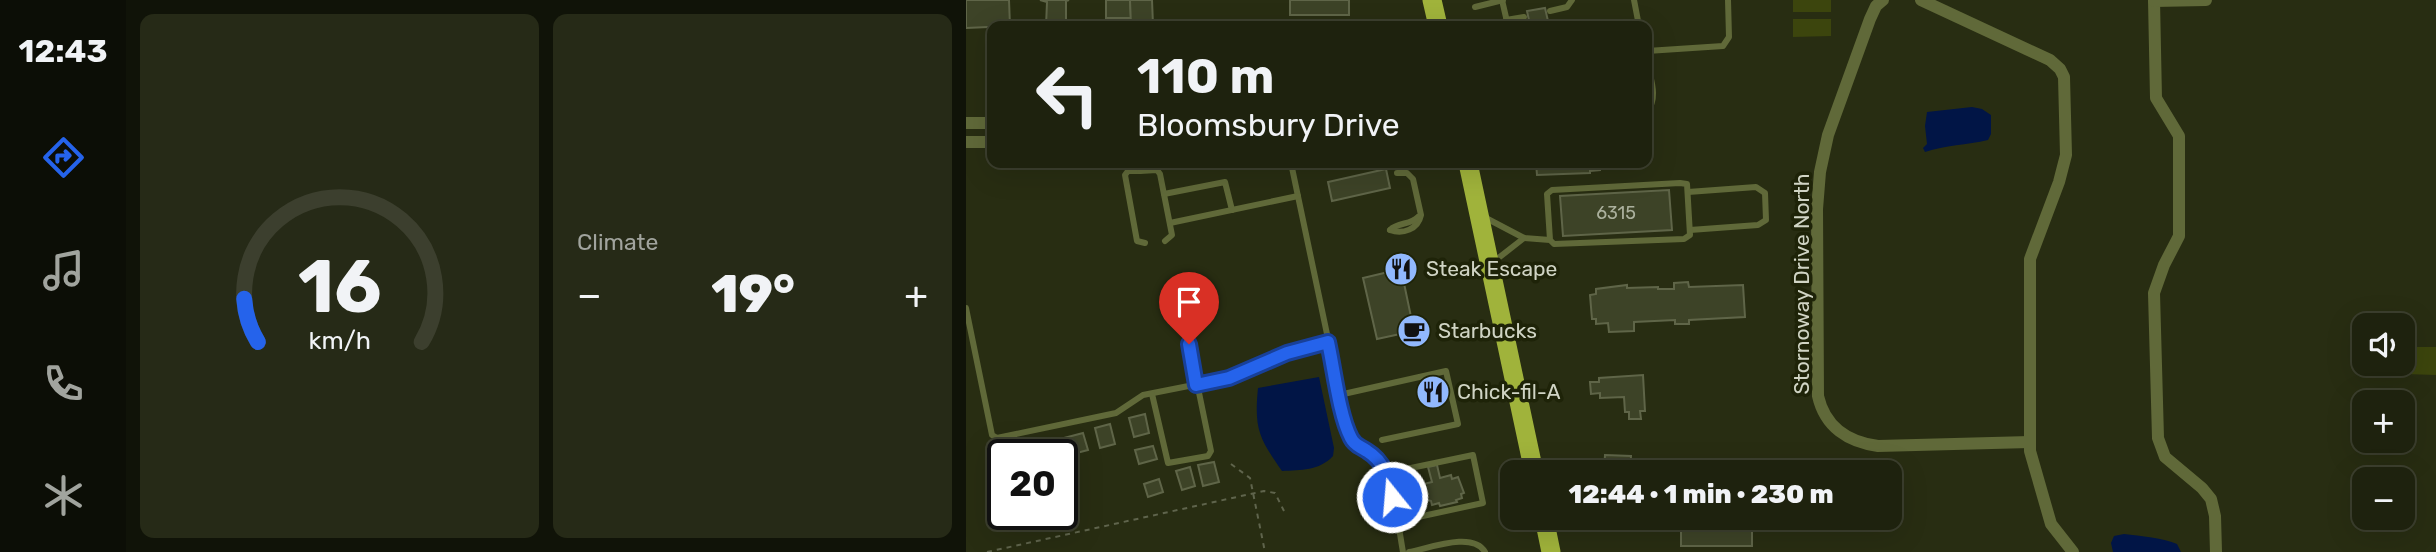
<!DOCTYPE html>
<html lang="en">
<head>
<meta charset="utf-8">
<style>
	body { margin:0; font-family:Rubik,sans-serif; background:#262a17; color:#f1f3f6; height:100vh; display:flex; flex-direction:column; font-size:26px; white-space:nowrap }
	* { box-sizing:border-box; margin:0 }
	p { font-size:23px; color:#a1a49e }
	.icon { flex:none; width:38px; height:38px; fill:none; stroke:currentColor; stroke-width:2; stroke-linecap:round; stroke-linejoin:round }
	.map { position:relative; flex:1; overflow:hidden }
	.side { display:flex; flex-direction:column; gap:14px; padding:14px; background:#101308; width:840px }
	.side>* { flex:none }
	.top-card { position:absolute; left:21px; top:21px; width:665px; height:147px; border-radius:14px; box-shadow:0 7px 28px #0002,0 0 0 2px #3c3f2e; background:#1e220e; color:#f1f3f6; overflow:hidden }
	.buttons { position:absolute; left:1386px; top:313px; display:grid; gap:14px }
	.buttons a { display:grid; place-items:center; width:63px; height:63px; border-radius:14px; background:#1e220e; box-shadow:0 7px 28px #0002,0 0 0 2px #3c3f2e; font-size:35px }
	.speed { position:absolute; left:21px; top:439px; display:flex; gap:14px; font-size:35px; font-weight:700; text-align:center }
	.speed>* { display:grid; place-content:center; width:91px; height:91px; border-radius:50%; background:#1e220e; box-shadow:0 7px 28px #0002,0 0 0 2px #3c3f2e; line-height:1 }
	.speed .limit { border:4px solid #111; border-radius:10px; background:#fff; color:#111 }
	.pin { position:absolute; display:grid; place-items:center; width:60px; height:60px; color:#fff; margin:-72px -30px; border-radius:50% 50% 50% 0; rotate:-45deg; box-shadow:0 0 7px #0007 }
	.pin .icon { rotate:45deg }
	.me { position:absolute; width:77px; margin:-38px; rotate:343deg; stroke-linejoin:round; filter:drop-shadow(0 0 5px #0008) }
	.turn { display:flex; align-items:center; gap:24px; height:147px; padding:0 35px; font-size:32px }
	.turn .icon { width:91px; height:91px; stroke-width:2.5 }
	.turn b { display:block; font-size:49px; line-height:60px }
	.big { font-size:52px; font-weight:800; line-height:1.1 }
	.side .tile { flex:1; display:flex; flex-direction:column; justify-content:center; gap:10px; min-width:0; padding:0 24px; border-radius:14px; background:#262a17 }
	.side .dial { align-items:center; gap:0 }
	.dial svg { height:182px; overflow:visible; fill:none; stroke:#3c3f2e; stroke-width:7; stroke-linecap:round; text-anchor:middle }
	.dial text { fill:#f1f3f6; stroke:none }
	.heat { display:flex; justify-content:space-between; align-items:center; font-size:38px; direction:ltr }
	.side .tiles { flex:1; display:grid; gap:14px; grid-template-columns:repeat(2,1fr) }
	.trip { position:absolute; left:534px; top:460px; width:402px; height:70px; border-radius:14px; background:#1e220e; box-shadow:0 7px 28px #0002,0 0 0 2px #3c3f2e; font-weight:800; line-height:70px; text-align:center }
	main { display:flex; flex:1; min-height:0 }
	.menu { display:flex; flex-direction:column; width:126px; justify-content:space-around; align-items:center; background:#0c0e06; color:#a1a49e }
	.menu .icon { width:49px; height:49px }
	.menu .on { color:#2563eb }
	.menu b { font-size:32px; color:#f1f3f6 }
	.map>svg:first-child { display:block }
	.green { fill:#3c450d }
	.water { fill:#011546 }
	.building { fill:#3d4327; stroke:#5f6548; stroke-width:2 }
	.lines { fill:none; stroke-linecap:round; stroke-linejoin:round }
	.path { stroke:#5f644c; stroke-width:2; stroke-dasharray:5 5; stroke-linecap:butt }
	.service { stroke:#606939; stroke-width:6 }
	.minor { stroke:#606939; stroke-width:12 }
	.trunk { stroke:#a0b33b; stroke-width:19 }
	.route-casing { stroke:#184099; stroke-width:18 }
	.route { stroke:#2563eb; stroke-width:12 }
	.labels { text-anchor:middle; stroke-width:7; stroke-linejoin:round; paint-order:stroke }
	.number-label { font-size:18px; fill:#abb09d }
	.poi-label { font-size:21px; fill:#d0d4c4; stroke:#1e2308; text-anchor:start }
	.street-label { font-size:21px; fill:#d0d4c4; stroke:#1e2308 }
</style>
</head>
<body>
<main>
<nav class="menu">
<b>12:43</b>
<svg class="icon on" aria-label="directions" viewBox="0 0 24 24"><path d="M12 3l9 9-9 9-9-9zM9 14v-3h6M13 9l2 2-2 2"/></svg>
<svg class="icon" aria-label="music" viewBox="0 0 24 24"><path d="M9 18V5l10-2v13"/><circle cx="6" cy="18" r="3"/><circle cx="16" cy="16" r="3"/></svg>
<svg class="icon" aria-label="phone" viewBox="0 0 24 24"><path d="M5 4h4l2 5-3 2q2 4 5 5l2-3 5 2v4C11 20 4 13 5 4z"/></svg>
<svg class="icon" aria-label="climate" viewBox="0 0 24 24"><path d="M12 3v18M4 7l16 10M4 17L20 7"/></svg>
</nav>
<section class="side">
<div class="tiles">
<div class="tile dial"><svg viewBox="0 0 100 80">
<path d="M14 69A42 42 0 1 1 86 69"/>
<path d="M14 69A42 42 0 0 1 8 50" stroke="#2563eb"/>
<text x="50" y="56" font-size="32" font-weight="700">16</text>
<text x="50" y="72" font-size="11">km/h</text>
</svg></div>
<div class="tile"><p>Climate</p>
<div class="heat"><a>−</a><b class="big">19°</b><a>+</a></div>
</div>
</div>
</section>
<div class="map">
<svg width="1470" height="552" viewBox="0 0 1470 552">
	<rect width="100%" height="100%" fill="#282d12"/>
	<!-- green -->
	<g class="green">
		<rect x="827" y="0" width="38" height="12"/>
		<path d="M827,19H865V36L827,37Z"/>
		<path d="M1439,347H1470V375L1439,374Z"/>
	</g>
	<!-- water -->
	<g class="water">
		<path d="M1006,107L1016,109L1025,115V134L1022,140C1001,145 979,145 959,152L957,148L961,144L959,126L961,112Z"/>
		<path d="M353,377L368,448L367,456C353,471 335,470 316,471C293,438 288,429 292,388Z"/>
		<path d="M1158,534C1174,536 1198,538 1211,544L1215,552H1147L1145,543L1148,536Z"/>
	</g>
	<!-- building -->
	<g class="building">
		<path d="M0,0H43L44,26L0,28Z"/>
		<path d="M74,0H103L100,1V26H80L81,2Z"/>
		<path d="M140,0H164L165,18H140Z"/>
		<path d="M164,0H186L187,25L165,26Z"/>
		<rect x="324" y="0" width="59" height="15"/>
		<path d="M579,8L582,21L564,25L561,11Z"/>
		<path d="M570,163H634V170L624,171V173L571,175Z"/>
		<path d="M420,169L424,188L366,201L362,182Z"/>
		<path d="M703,190L706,230L597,236L594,196Z"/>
		<path d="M435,269L448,331L411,339L397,278Z"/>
		<path d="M722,282L723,287L777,285L779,317L723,320V324H709V320L668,322V331L643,332L642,323L630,324V319H626L624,295L630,294V289L661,285V288L692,287V289H708V283Z"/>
		<path d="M677,375L679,411H674L675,419H663V412H659L658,397L634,398V393L625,394L624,382H633V378Z"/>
		<path d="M179,414L183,433L168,437L163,418Z"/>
		<path d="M144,424L149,444L134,448L129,428Z"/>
		<path d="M117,433L122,450L103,455L98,438Z"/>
		<path d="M87,442L90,455H69L67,447Z"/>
		<path d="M187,446L191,459L173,464L169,450Z"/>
		<path d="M639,455L665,456L664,472H638Z"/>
		<path d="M248,462L253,482L237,486L232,465Z"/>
		<path d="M471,465L474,478L485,475L486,479L492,477L498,493L495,494L496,498L490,500L491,502L474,506L473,503L466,505L465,501L462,500L457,506L452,502L455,498L453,490L458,484L466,482L462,467Z"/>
		<path d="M224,467L229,486L216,490L210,471Z"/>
		<path d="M193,479L197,492L182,497L178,484Z"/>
		<path d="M638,518H672V520L657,519V524H638Z"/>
		<rect x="715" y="518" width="71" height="28"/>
	</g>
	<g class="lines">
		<!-- path -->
		<g class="path">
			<path d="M265,464L284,478L299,552"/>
			<path d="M21,552L298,491L309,493L318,511"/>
		</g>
		<!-- service -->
		<g class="service">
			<path d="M536,0L542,26"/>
			<path d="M668,0L673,26"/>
			<path d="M509,7L537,0"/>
			<path d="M584,11L601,7L606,0"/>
			<path d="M540,20L558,17"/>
			<path d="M681,51L757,46L763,37L762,0"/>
			<path d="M681,61C684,78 693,97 681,112"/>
			<path d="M175,163L174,171H162L159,175L171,241L179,243"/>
			<path d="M325,163L381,429C392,452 402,446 415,463C427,479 433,530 437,552"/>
			<path d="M174,171L191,170L194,174L206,235L199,241"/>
			<path d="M722,192L790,187L799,193L800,220L792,225L724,230"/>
			<path d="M198,194L259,182L266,210"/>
			<path d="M518,217L558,238L584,240L588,244L718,239L724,235L721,184L714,183L586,190L581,194L584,240"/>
			<path d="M204,223L332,196"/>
			<path d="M424,230C437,235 452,229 455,215L447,179L441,173H431"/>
			<path d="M424,230C432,222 445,225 452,217"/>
			<path d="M526,263L558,238"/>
			<path d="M0,308L26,435L31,438L150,413L177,395L263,378L321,353L362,342"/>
			<path d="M186,394L202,463L242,456L245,451L223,344"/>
			<path d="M373,395L480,371L492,424L416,440"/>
			<path d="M421,473L507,455L517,503L452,517"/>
			<path d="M443,552C464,548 507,531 519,552"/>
		</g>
		<!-- minor -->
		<g class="minor">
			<path d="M917,0L910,6L904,19L862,135L854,172L851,209L852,396C859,427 882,442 912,446L1064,442"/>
			<path d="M955,0L1084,60L1094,69L1098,77L1100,155L1093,182L1064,259V451L1085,524L1107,552"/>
			<path d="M1188,0L1190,98L1213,136V236L1198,265L1188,293L1192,438L1199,457L1236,488L1245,499L1249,516L1250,552"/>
			<path d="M1188,1L1240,0"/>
			<path d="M0,123H26"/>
			<path d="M0,142H26"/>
		</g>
		<!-- trunk -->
		<g class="trunk">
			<path d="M466,0L472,26"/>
			<path d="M502,163L568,472"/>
			<path d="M578,518L585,552"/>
		</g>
	</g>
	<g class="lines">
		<defs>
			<path id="route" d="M223,344L230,385L263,378L321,353L362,342C368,369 373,415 385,438C389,446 394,446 401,451C419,462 422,478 426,497"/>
		</defs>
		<!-- route casing -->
		<use href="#route" class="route-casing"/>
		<!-- route -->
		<use href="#route" class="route"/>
	</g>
	<!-- icons -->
	<defs>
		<symbol id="restaurant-disc" viewBox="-11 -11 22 22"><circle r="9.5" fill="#91b8fd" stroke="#1e2308"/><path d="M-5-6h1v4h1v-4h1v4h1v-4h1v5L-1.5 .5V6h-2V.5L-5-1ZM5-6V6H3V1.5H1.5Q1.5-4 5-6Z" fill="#111"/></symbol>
		<symbol id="cafe-disc" viewBox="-11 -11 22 22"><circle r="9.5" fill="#91b8fd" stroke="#1e2308"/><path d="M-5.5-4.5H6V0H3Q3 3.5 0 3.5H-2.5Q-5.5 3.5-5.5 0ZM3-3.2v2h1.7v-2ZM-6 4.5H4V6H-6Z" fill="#111"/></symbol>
	</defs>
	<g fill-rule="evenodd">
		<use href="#restaurant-disc" x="416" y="250" width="38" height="38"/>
		<use href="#cafe-disc" x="429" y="312" width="38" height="38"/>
		<use href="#restaurant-disc" x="448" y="373" width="38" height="38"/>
	</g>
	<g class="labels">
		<!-- number labels -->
		<g class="number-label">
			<text x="650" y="219">6315</text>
		</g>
		<!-- poi labels -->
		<g class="poi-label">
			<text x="460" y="276">Steak Escape</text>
			<text x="472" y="338">Starbucks</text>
			<text x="491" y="399">Chick-fil-A</text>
		</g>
		<!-- street labels -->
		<g class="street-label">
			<text transform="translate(836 284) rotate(-90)" y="7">Stornoway Drive North</text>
		</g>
	</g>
</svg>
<div class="buttons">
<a><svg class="icon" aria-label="sound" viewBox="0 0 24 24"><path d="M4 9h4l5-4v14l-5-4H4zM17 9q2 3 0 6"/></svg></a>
<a>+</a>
<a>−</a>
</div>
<div class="speed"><div class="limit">20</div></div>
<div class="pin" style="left:223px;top:344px;background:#d93025"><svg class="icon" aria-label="arrive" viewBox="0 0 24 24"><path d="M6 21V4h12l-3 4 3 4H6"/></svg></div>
<svg class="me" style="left:426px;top:497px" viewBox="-20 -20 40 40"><circle r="17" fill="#2563eb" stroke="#fff" stroke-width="3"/><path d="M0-11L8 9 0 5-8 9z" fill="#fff"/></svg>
<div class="trip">12:44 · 1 min · 230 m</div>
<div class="top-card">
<div class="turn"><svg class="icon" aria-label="left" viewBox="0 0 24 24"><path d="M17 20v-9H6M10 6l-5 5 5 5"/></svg><div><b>110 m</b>Bloomsbury Drive</div></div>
</div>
</div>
</main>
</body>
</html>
